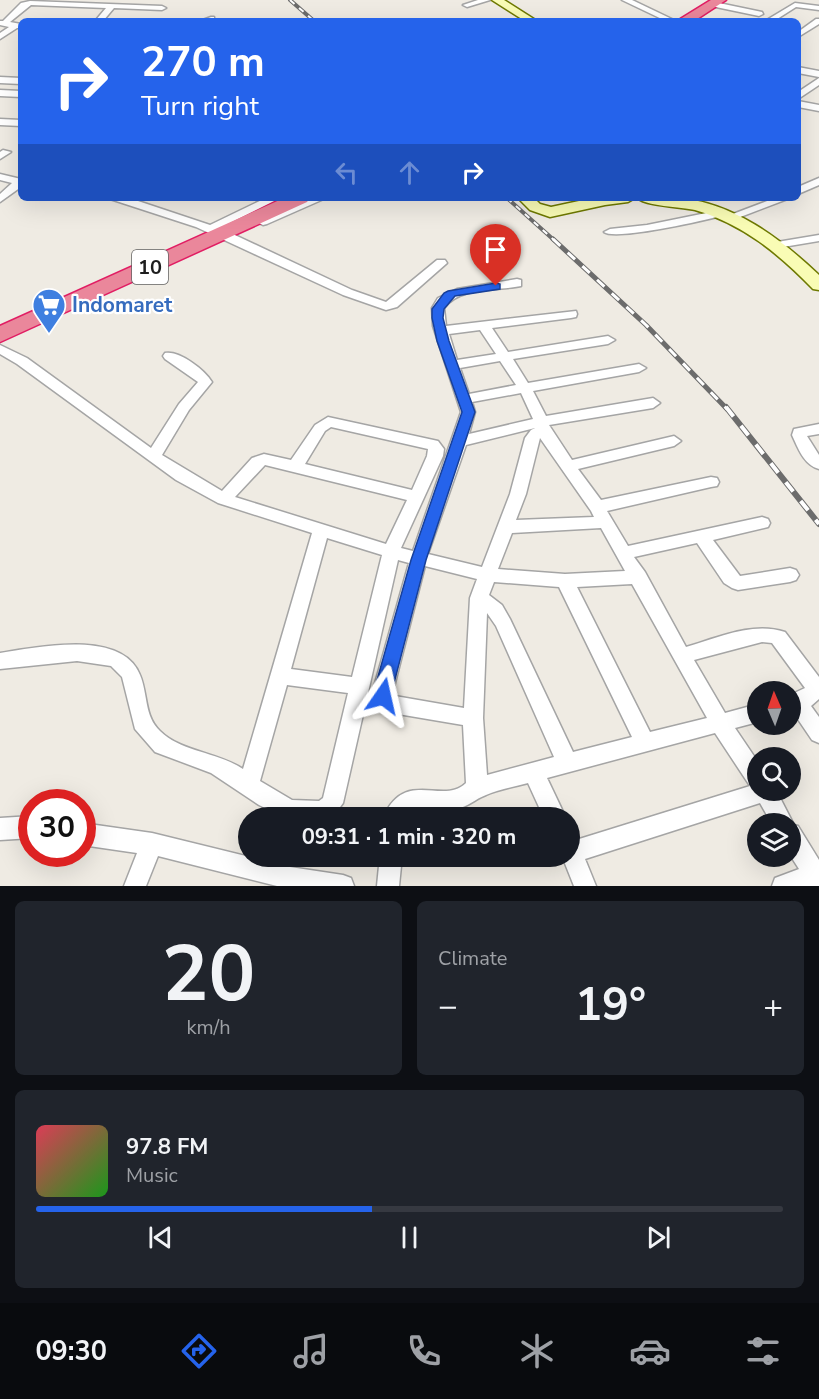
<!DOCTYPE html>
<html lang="en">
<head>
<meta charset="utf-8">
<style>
	body { margin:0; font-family:"Nunito Sans",sans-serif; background:#20242c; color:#f1f3f6; height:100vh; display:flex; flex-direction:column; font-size:22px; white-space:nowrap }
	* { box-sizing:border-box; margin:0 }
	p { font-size:20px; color:#9ea1a6 }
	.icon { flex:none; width:33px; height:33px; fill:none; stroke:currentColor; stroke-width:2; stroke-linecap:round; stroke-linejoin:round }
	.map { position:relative; height:886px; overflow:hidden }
	.drawer { display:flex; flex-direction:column; gap:15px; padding:15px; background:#0d0f14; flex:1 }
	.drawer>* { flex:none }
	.hud { position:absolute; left:18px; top:18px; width:783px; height:183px; border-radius:9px; box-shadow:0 6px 24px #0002; background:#2563eb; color:#fff; overflow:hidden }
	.needle { width:39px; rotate:358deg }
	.buttons { position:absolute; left:747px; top:681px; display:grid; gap:12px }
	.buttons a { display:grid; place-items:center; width:54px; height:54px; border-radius:50%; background:#171b24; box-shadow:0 6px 24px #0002; font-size:30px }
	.speed { position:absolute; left:18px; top:789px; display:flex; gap:12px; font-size:30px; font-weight:700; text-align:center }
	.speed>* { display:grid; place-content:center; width:78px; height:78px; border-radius:50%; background:#171b24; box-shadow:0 6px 24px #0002; line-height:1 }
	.speed .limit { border:9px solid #d22; background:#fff; color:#111 }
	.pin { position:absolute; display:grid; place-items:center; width:51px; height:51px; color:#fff; margin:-62px -26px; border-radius:50% 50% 50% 0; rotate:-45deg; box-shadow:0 0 6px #0007 }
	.pin .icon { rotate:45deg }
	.me { position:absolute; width:66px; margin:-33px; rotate:11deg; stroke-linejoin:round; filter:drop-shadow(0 0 4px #0008) }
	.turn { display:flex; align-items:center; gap:21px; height:126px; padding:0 24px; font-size:27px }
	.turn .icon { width:78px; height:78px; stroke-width:2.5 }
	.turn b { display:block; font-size:42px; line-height:51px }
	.lanes { display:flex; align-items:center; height:57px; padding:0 24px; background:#0003; justify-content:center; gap:30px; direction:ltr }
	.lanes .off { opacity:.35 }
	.big { font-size:45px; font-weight:700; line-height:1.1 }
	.drawer .tile { flex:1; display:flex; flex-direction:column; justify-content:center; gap:9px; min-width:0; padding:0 21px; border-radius:9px; background:#20242c }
	.drawer .dial { align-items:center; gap:0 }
	.dial b { font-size:78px; line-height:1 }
	.song { display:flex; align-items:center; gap:18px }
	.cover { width:72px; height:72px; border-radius:9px; background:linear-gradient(135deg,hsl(350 70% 55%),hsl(120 70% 35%)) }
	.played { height:6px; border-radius:3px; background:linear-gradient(90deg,#2563eb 45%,#363941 45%) }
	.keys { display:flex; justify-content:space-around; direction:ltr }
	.heat { display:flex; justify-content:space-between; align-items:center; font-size:33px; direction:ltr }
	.drawer .tiles { flex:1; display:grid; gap:15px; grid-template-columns:1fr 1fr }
	.tile:last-child { grid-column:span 2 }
	.trip { position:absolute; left:238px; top:807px; width:342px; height:60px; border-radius:30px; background:#171b24; box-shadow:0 6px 24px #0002; font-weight:700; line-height:60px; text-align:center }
	.tab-bar { display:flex; height:96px; justify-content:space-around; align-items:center; background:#090b0e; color:#9ea1a6 }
	.tab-bar .icon { width:42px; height:42px }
	.tab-bar .active { color:#2563eb }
	.tab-bar b { font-size:27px; color:#f1f3f6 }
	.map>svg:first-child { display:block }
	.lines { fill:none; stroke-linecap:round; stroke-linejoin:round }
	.street-casing { stroke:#a5a5a5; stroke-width:3 }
	.secondary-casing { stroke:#6e7900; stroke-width:3 }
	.highway-casing { stroke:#e11d63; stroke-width:3 }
	.street { fill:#fff; fill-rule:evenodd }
	.secondary { fill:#f9fcb5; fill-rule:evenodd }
	.highway { fill:#ea879b; fill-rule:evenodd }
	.rail-far2-casing { stroke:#6c6c6c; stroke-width:4 }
	.rail-far1-casing { stroke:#6c6c6c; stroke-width:5 }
	.rail-casing { stroke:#6c6c6c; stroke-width:6 }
	.rail-far2 { stroke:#fff; stroke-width:2; stroke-dasharray:6; stroke-linecap:butt }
	.rail-far1 { stroke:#fff; stroke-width:3; stroke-dasharray:10; stroke-linecap:butt }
	.rail { stroke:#fff; stroke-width:4; stroke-dasharray:12; stroke-linecap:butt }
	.route { fill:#2563eb; stroke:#184099; stroke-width:1.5 }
	.labels { text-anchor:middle; stroke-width:4.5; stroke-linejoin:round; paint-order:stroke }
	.shield { fill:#fff; stroke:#626262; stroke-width:1.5 }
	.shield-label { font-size:20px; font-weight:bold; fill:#1e1e1e }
	.shop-label { font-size:21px; font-weight:bold; fill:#366cbe; stroke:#fff; text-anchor:start }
</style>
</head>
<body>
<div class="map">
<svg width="819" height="886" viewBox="0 0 819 886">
	<rect width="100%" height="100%" fill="#efebe3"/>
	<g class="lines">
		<defs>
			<g id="street">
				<path d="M478,0H490L467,7L463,5Z"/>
				<path d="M622,0H632L676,21H666Z"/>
				<path d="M30,1L162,6L166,8L162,10L114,8L103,21H95L106,8L31,5L10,22L21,24V28H17L0,39V33L9,27L0,25V21H3L21,3Z"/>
				<path d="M714,2L762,12L763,14L759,16L711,6Z"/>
				<path d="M795,3L819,6V10L796,7L774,21H765Z"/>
				<path d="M211,17H214V21H200Z"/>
				<path d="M816,19H819V24L798,37V32Z"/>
				<path d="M798,67L819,71V77L798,73Z"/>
				<path d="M0,77L21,78V84L0,83Z"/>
				<path d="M819,78V85L798,99V92Z"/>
				<path d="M0,90L21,91V97L0,96Z"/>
				<path d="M798,101L819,105V111L798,107Z"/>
				<path d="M0,119L21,120V126L0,125Z"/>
				<path d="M3,150L11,152L0,159V152Z"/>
				<path d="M0,174L21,179V187L0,202V194L12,183L0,180Z"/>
				<path d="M819,178V185L798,194V187Z"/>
				<path d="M107,198L138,201L210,225L266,198H280L220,228L352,290L386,302L437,260H445L447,263L397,307L386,310L343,295L196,227Z"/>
				<path d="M312,198H326L267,224L263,225L257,222Z"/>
				<path d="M775,198H790L735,219L731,220L725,217Z"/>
				<path d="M721,210L726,213L725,215C706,220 615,241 604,232L610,229L647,225Z"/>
				<path d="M819,235V241L777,248L771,245L777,242Z"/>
				<path d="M517,279L521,280V286C498,291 460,286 444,308L446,326L576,311L577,314L576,317L571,318L492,328L508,352L608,336L615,340L608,344L513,359L528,383L639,364L646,368L639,372L533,391L546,416L653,398L660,403L653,408L549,425L572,460L674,436L681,441L674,446L578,469L601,500L711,477L717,478L719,482L717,486L711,487L607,511L628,546L762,517L768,519L770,523L768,527L713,540L740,576L790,568L796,570L799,575L796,580L790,582L738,590L732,588L724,583L697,543L634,557L645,572L686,647C717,638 753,621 785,632L819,677V699L811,706L819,717V743L812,740L793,712H790V695L805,688L772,643L762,642L694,660L725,713L758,704V722L735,728L758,762V790H776L794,825L798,826L819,860V886H772L775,878L799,869L790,855V824H772L760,803L585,859L596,886H574L562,856H570V837L576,840L750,786L715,733L547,778L566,818H544L528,783C514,787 499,789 486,795C475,799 468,807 456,809C441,812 417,803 406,818H383C405,767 442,806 466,783L463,725L392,713L379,707L374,687L409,563L398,560L343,803L332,818H285L259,805L211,773L155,752L135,729L122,677L111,666L77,661L0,669V653C38,647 122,629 140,675C148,694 144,716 160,731C181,752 218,752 243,769L312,533L218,503L176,480L17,364L0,354V345L27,358L151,448L179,404L198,382L165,359L163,356L165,353C179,350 205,370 212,382L189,410L162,455L222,491L252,458L264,454L291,460L315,425L328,417L438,441L444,449L443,456L401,548L413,551L461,412L433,326L432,308L438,298L457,289ZM480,330L496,354L457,360L449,334ZM500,361L516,385L469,394L460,368ZM521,393L533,419L469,434L475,412L472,402ZM331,427L428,449L427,456L412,490L305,464L325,431ZM535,428L531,430L525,438L510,494L482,567L428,554L466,445ZM540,438L591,511L594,517L516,520L526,494ZM265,465L407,500L386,544L235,497ZM601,528L625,571L565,574L498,569L512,533ZM327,538L382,555L352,677L291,669ZM425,566L477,579L470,598L464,708L395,696L394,687ZM494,582L559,587L632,737L573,752L510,619L502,605L489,595ZM632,584L707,718L650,732L577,587ZM487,613L496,626L554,757L487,775L483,718ZM287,685L348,693L323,798L319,801L292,800L260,781Z"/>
				<path d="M819,424V434L807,436L819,455V469C804,465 798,448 792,435L794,429Z"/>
				<path d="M32,816V838L0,840V818Z"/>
				<path d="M82,823L152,833L290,867L343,875L351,878L354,886H277L158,856L146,886H124L137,853L82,845Z"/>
				<path d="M380,856H402L399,886H377Z"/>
			</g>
			<g id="secondary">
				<path d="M492,0H504L537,21H525Z"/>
				<path d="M518,198H534L540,204L551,207L593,198H635L628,202L605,205L550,217L530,210Z"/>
				<path d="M638,198C651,198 666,197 679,198C734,203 781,239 819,275V290L813,289C779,254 743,224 695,210C682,207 644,206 638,198Z"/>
			</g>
			<g id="highway">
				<path d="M711,0H726L694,21H677Z"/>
				<path d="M284,198H310L307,202L0,342V326Z"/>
			</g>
		</defs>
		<!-- street casing -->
		<use href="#street" class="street-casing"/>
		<!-- secondary casing -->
		<use href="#secondary" class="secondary-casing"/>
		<!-- highway casing -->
		<use href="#highway" class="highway-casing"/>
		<!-- street -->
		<use href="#street" class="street"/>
		<!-- secondary -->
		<use href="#secondary" class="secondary"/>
		<!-- highway -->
		<use href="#highway" class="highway"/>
		<defs>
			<g id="rail-far2">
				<path d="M290,0L314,21"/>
				<path d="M507,198L555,241"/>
			</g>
			<path id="rail-far1" d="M553,239L646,325L727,409"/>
			<path id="rail" d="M726,407L819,524"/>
		</defs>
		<!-- rail-far2 casing -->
		<use href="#rail-far2" class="rail-far2-casing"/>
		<!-- rail-far1 casing -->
		<use href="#rail-far1" class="rail-far1-casing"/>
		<!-- rail casing -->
		<use href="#rail" class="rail-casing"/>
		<!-- rail-far2 -->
		<use href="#rail-far2" class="rail-far2"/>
		<!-- rail-far1 -->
		<use href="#rail-far1" class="rail-far1"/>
		<!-- rail -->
		<use href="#rail" class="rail"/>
	</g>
	<!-- route -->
	<path class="route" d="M496,283L500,284V289L455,296L444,309L443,318L449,341L475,412L426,560L393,687L390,701L383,703L377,701L375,687L411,560L462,412L437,341L432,318V309L444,293L448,291Z"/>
	<!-- icons -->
	<defs>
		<symbol id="supermarket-pin" viewBox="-11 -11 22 30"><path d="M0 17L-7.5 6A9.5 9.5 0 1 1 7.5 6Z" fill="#3f7fe0" stroke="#fff"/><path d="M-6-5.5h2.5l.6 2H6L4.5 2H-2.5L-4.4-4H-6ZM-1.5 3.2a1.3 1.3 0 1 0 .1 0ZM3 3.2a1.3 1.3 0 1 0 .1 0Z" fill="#fff"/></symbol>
	</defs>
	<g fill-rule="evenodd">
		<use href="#supermarket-pin" x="30" y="286" width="38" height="52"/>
	</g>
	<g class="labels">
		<!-- shield labels -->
		<rect class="shield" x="132" y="250" width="36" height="34" rx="4.5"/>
		<g class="shield-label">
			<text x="150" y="274">10</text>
		</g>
		<!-- shop labels -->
		<g class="shop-label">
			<text x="72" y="312">Indomaret</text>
		</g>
	</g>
</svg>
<div class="buttons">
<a><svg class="needle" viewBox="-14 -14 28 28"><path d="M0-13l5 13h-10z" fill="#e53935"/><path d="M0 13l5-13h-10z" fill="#9ea1a6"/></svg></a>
<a><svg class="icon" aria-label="search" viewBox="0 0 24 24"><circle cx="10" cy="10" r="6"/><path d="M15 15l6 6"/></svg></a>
<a><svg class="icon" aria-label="layers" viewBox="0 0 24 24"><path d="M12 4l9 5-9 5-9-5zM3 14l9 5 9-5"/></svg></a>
</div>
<div class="speed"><div class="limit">30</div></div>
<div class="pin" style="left:496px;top:286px;background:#d93025"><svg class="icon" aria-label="arrive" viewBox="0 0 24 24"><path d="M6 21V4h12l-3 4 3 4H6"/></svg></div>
<svg class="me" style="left:383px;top:696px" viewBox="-20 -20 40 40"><path d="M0-17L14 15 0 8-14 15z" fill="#2563eb" stroke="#fff" stroke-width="4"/></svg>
<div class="trip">09:31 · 1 min · 320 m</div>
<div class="hud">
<div class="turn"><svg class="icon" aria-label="right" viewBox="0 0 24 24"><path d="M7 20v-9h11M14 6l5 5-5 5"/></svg><div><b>270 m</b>Turn right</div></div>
<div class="lanes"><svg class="icon off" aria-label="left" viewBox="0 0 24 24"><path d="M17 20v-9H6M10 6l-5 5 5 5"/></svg><svg class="icon off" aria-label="ahead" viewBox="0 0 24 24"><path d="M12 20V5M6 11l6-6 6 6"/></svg><svg class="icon" aria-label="right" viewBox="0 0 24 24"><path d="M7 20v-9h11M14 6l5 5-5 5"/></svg></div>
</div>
</div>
<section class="drawer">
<div class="tiles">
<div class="tile dial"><b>20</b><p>km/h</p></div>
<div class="tile"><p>Climate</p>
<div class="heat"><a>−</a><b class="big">19°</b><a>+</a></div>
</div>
<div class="tile">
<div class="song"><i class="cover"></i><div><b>97.8 FM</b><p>Music</p></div></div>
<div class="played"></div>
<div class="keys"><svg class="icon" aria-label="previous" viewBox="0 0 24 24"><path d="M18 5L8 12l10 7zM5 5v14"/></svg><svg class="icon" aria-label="pause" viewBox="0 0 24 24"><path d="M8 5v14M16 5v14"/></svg><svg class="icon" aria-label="next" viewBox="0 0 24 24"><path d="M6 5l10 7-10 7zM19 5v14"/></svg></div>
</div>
</div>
</section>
<nav class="tab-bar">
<b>09:30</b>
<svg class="icon active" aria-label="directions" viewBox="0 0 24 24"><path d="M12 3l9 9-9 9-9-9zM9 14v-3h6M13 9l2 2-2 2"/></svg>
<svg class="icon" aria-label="music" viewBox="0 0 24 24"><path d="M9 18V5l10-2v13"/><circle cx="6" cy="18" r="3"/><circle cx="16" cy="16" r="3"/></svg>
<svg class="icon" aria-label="phone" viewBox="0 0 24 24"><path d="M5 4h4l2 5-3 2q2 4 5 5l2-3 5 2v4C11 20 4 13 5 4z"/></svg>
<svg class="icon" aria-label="climate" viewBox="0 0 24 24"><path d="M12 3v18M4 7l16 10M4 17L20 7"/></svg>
<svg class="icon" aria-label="car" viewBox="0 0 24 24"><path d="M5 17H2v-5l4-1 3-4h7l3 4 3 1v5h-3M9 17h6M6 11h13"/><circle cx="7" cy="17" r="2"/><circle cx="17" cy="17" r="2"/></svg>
<svg class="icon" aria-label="filters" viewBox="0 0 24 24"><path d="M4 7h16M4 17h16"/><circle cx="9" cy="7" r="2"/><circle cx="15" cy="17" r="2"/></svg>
</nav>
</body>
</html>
